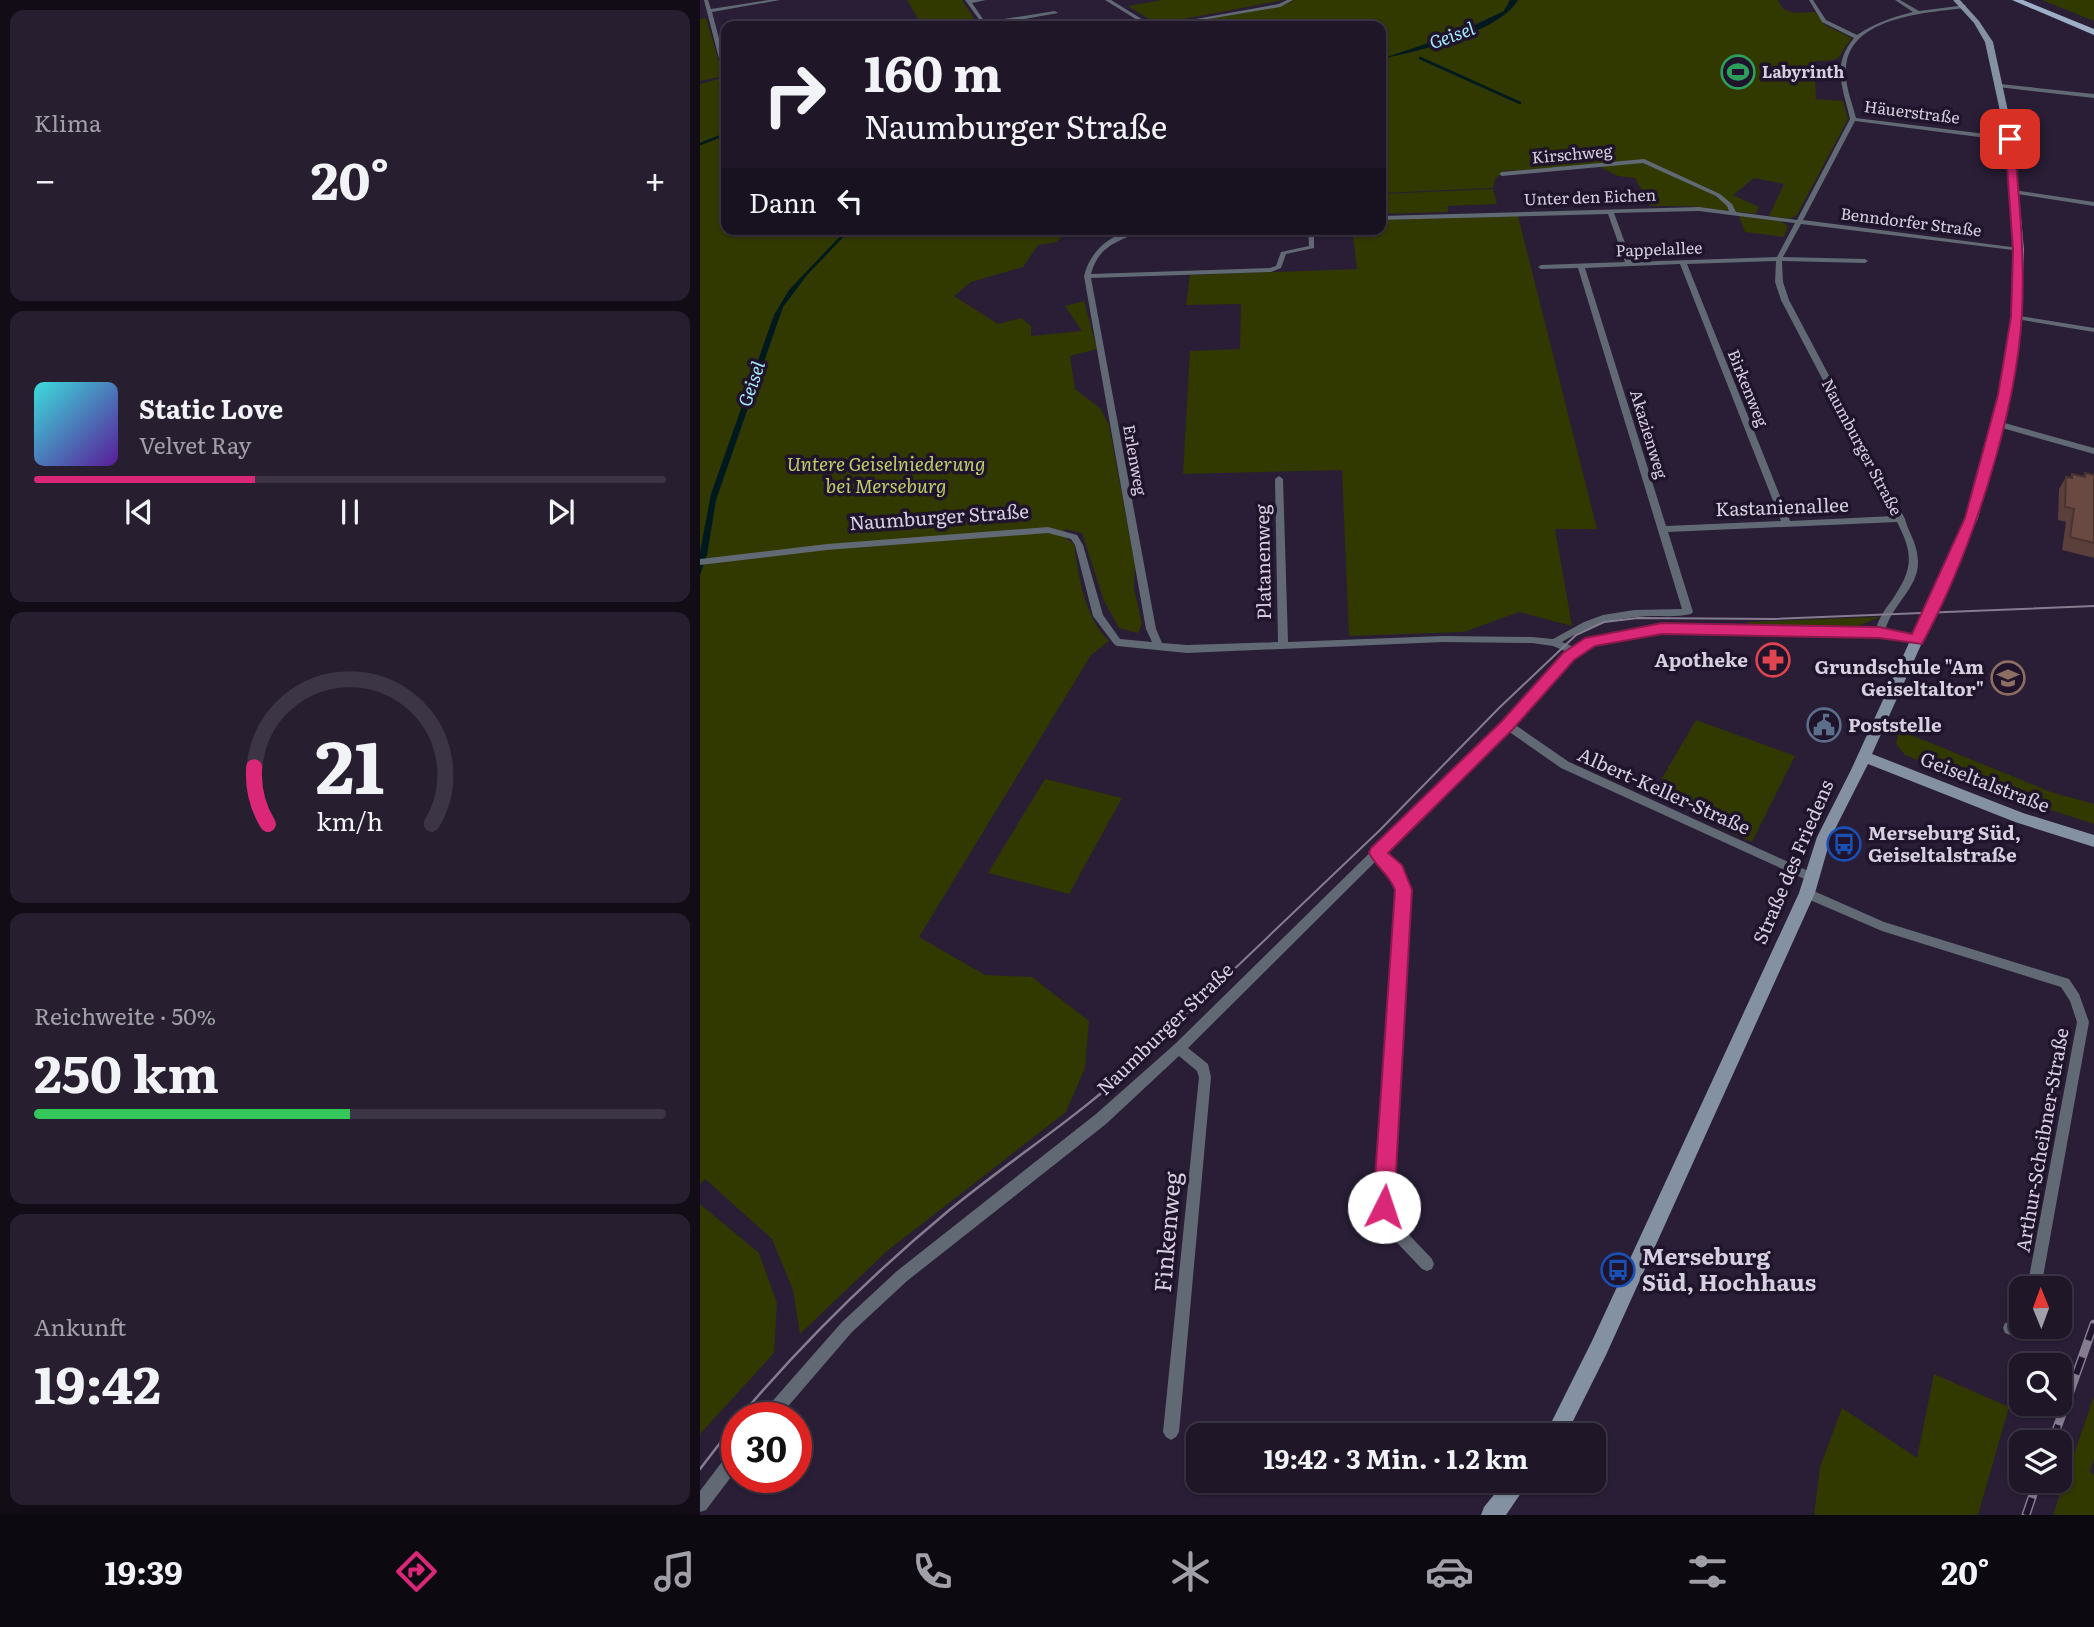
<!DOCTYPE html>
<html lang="de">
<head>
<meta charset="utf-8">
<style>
	body { margin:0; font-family:Literata,serif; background:#271f30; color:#f1f3f6; height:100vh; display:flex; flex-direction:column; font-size:26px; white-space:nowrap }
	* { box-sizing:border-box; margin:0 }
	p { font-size:23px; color:#a19fa8 }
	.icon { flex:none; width:38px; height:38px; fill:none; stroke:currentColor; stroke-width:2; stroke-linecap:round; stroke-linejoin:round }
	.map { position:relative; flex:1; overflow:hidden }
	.drawer { display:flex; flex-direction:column; gap:10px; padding:10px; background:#110c16; width:700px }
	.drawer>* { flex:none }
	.banner { position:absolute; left:21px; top:21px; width:665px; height:214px; border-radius:14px; box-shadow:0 2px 5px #0004,0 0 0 2px #3c3545; background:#1f1628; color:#f1f3f6; overflow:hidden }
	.needle { width:46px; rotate:359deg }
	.tools { position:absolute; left:1309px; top:1276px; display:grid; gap:14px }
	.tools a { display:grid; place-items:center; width:63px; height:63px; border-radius:14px; background:#1f1628; box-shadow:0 2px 5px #0004,0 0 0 2px #3c3545; font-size:35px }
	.speed { position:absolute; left:21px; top:1402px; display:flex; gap:14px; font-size:35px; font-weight:700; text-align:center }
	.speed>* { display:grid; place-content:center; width:91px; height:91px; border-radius:50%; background:#1f1628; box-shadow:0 2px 5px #0004,0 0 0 2px #3c3545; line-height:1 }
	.speed .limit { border:10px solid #d22; background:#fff; color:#111 }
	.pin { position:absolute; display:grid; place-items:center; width:60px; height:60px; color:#fff; margin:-30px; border-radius:14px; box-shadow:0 4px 10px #0006 }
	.me { position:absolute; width:77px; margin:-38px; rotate:4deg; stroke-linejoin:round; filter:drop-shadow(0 0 5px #0008) }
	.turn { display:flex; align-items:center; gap:24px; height:147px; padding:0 28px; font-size:32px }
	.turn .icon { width:91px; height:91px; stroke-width:2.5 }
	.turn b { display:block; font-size:49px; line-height:60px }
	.then { display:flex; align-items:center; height:66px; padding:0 28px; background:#0003; gap:14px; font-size:26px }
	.big { font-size:52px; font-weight:700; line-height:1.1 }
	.drawer .card { flex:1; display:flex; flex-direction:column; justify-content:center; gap:10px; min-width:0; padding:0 24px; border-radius:14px; background:#271f30 }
	.drawer .dial { align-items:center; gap:0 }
	.dial svg { height:182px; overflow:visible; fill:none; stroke:#3c3545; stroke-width:7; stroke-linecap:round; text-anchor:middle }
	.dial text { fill:#f1f3f6; stroke:none }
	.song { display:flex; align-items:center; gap:21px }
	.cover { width:84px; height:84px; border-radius:10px; background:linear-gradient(135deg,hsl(180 70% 55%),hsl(270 70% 35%)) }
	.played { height:7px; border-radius:4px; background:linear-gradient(90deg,#db2777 35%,#3c3545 35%) }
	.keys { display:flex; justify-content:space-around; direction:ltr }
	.heat { display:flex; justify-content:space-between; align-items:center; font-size:38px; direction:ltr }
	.charge { height:10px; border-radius:5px; background:linear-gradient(90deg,#34c759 50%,#3c3545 0) }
	.trip { position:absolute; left:486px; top:1423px; width:420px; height:70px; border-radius:14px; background:#1f1628; box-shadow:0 2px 5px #0004,0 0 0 2px #3c3545; font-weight:700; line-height:70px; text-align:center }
	.menu { display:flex; height:112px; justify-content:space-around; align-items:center; background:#0c0910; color:#a19fa8 }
	.menu .icon { width:49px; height:49px }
	.menu .on { color:#db2777 }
	.menu b { font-size:32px; color:#f1f3f6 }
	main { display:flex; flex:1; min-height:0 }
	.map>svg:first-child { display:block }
	.green { fill:#313800 }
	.water { fill:#00191f }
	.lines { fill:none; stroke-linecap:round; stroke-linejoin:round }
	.stream { stroke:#00191f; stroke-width:2.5 }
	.street { fill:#616975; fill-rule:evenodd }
	.secondary { fill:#8391a3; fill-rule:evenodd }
	.primary { fill:#9dafc7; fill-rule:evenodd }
	.tram-far1 { stroke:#857c90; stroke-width:2 }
	.tram { stroke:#857c90; stroke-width:2.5 }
	.rail-casing { stroke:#857c90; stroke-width:9 }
	.rail { stroke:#1f142c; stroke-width:6; stroke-dasharray:18; stroke-linecap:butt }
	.wall { fill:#5b3f3a }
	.building { fill:#6a4943; stroke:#4a332f; stroke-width:2 }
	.route { fill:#db2777; stroke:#8e194d; stroke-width:2 }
	.labels { text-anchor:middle; stroke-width:7; stroke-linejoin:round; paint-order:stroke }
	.far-poi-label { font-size:16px; font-weight:bold; fill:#d5cfdf; stroke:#1f142c; text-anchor:start }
	.far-street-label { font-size:16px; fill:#d5cfdf; stroke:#1f142c }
	.far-water-label { font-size:18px; font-style:italic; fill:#a3ebfc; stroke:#1f142c }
	.park-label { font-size:19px; font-style:italic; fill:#bece6c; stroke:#1f142c }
	.street-label { font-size:19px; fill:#d5cfdf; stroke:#1f142c }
	.poi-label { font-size:19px; font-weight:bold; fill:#d5cfdf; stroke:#1f142c; text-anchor:end }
	.near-street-label { font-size:23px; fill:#d5cfdf; stroke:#1f142c }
	.near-poi-label { font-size:23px; font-weight:bold; fill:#d5cfdf; stroke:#1f142c; text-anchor:start }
</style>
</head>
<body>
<main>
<section class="drawer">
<div class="card"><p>Klima</p>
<div class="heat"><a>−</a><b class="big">20°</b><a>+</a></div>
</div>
<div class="card">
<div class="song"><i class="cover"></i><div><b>Static Love</b><p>Velvet Ray</p></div></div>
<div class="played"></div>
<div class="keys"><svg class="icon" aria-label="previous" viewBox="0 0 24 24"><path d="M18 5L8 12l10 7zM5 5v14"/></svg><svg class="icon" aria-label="pause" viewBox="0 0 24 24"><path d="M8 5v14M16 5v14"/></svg><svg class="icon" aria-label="next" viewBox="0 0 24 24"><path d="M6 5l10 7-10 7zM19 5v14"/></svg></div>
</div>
<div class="card dial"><svg viewBox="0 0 100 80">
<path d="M14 69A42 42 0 1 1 86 69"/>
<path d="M14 69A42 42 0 0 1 8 44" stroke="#db2777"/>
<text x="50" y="56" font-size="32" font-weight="700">21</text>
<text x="50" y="72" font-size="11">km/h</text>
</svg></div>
<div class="card"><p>Reichweite · 50%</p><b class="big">250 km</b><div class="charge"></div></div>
<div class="card"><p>Ankunft</p><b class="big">19:42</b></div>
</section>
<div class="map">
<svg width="1394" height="1515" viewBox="0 0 1394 1515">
	<rect width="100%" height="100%" fill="#291e36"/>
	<!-- green -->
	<g class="green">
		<path d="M207,0H262L277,23L270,26H222Z"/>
		<path d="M462,0H584L457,24L428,6Z"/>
		<path d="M594,0H810L804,11L796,15L709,53C741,43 800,29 818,0H1078C1084,17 1100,12 1115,12L1125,25L1152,38C1135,57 1147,61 1116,61L1110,66L1115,73L1116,99L1143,101L1148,119L1097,215L1090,219L1069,216L1084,184L1054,178L1033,195L1059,207L1056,214L988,206H950L935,178L918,176L898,166L804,171L795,179L793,188L681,193V26H468L583,5Z"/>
		<path d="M1342,0H1394V21Z"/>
		<path d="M6,18L22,72L19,77L0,81V19Z"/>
		<path d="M26,77V229H367L357,242L338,245L323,267L271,282L254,296L298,324L321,318L331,326V336L382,331L365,306L384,301L397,349L370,356L375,389L400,408L409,425L435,566L434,588L442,624L438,633L419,628L404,601L382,533L365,529L363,536L374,544C379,578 384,616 409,641L391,655L219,937L285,975L332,977L389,1021L385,1068L366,1112L187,1251L100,1334L93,1290L72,1239L5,1179L0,1184V84Z"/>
		<path d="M793,189L797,204L748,206V212L681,214V194Z"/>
		<path d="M818,216L897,529H855L872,626L819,612L764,632L649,636L642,470L483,474L490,351L540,349L541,304L486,305L490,275L657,269L652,229H681V220Z"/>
		<path d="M1039,216L1080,221L1088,226L1084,237L1045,232Z"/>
		<path d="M1180,617L1158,626L1052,625L1045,622Z"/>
		<path d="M996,720L1095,756L1052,842L1017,826L1019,821L955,790Z"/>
		<path d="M1199,730L1351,792L1394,804V824L1307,796L1205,755L1196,744Z"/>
		<path d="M345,779L422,798L369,894L288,873Z"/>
		<path d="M0,1204L59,1253L77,1303L74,1353L0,1434Z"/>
		<path d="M1234,1374L1309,1407L1278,1515H1114L1120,1467L1142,1408L1217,1458Z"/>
		<path d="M1394,1396V1459L1390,1472L1394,1475V1515H1353Z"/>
	</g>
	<!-- water -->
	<g class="water">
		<path d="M810,0H818C798,33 718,51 681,59L761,32L804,11Z"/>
		<path d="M147,229H151L107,275L83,307L16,500L7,555L0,575V552L11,494L74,315L89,290Z"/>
	</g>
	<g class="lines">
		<!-- stream -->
		<g class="stream">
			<path d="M720,58L820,103"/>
			<path d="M0,144L26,134"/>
		</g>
		<!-- street -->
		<g class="street">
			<path d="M4,0H8L11,9L69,0H80L12,12L26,65V76L23,74Z"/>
			<path d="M265,0H286L272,3L285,22L355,11L358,13L284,26Z"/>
			<path d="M405,0H411L453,26H447Z"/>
			<path d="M587,0H593L580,7L467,26H457L579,4Z"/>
			<path d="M1109,0H1113L1126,20L1157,35C1175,23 1193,17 1213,12L1195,0H1200L1219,11L1266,5L1264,8C1225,13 1147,17 1146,70C1145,86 1152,102 1156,118L1310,137L1313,139L1310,141L1155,121L1103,220L1319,248L1321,249V251L1101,224L1083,257L1165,259L1168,261L1165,263L1082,261L1083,282L1089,300L1205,519C1209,534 1217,542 1218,561C1219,588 1191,605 1185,631L1217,637L1222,640L1217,643L1179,636L962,632L913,638L877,654L814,724L869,762L1117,875L1119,878L1117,881L1113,883L1109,881L861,768L808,731L685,853L700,867L710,890L691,1207L696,1221L732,1259L734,1264L732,1269L727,1271L722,1269L685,1230L677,1207L698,890L692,873L677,860L488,1048L508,1064L511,1077L479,1432L476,1437L471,1440L466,1437L463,1432L499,1077L497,1071L479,1056L406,1124L207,1281L152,1332L78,1418H60L62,1413L142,1322L197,1271L396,1114L475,1044L803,722L867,652L853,646L832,643L743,642L487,653L417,646L414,644L393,616L375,545L371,539L348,533L127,550L0,565V559L127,544L348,527L377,535L383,545L403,615L420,639L452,642L446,629L384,276C391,247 417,229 446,229C422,241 399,243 391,274L570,268L576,266L581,252L609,246L608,229H614V248L586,254L581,268L571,272L391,278L456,629L462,643L487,645L578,642L575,479L579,476L583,479L588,642L743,636L832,637L853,639L884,622L903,615L934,610L982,609L878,268L841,269L838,267L841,265L925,262L908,214L681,220V216L999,207L1029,211L1027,206L1016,196L943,163L802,176L799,174L802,172L944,159L1020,194L1032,204L1036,212L1097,220L1150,119C1143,87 1131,66 1154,38L1122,22ZM999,211L1095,223L1077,257L932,262L914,213ZM1076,261L1075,282L1081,300L1194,516L1090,521L987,264ZM980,264L1081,521L966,526L885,268ZM1197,522C1214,555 1213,569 1192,600C1185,609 1179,618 1176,629L962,626L912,632L874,647L862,642C891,624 919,617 952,616C965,616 979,617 991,614L993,612L968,532Z"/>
			<path d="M1300,84L1394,94V98L1298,87V85Z"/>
			<path d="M1313,190L1394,202V206L1311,193V191Z"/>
			<path d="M1313,315L1394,328V332L1316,319H1313Z"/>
			<path d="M1295,422H1301L1394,448V454L1295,426Z"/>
			<path d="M1107,888L1184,922L1369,979L1379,994L1389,1022L1341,1288H1327L1377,1022L1370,1001L1361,987L1182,931L1103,897L1101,893L1103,889Z"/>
			<path d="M1321,1319V1326H1329L1327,1331L1310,1335L1305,1333L1303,1328L1305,1323Z"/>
			<path d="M37,1448V1469L6,1510L0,1512V1491L31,1450Z"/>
		</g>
		<!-- secondary -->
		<g class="secondary">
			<path d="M1253,0H1260L1279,21L1293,42L1314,139L1324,250L1321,317L1309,395L1278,518L1172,754L1323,813L1394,835V847L1315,822L1168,764L1131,837L1115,893L906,1355L866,1435H845L892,1341L1099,893L1117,837L1151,770L1266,518L1299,395L1311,317L1314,250L1306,139L1285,42L1274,23Z"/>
			<path d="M806,1480H830L806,1515H781L784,1507Z"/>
		</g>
		<!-- primary -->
		<path class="primary" d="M1312,0H1323L1394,29V35Z"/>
		<!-- tram-far1 -->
		<path class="tram-far1" d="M441,1058L680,830L799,708L876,635L904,622L938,618L1074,619L1394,606"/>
		<!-- tram -->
		<g class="tram">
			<path d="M39,1418C104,1341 169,1277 247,1212C311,1159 383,1114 443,1056"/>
			<path d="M0,1469L37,1421"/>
		</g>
		<defs>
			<g id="rail">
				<path d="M1352,1442L1394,1324"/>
				<path d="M1326,1515L1338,1480"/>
			</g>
		</defs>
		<!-- rail casing -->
		<use href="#rail" class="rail-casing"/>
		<!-- rail -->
		<use href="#rail" class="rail"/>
	</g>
	<!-- wall -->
	<path class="wall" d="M1385,473L1394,475V558L1362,550L1366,522L1358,520L1359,489L1366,477L1370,478L1372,474L1383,477Z"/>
	<!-- building -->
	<g class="building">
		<path d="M287,21L291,26H257Z"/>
		<path d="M1385,473L1394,475V543L1370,537L1374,509L1365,507L1366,477L1372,478V474L1385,477Z"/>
	</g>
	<!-- route -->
	<path class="route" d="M1310,136L1314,139C1319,198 1325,255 1322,314C1316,416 1271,554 1222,644L1179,638L962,634L895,646L874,660L813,729L688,853L702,865L712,890L694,1207L691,1215L684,1218L676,1215L673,1207L695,890C689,874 677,868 669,853L671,848L802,721L863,653L885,638L962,623L1179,627L1212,634L1265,518L1298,395L1311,317L1313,250L1305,139Z"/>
	<!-- icons -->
	<defs>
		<symbol id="stadium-ring" viewBox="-11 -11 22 22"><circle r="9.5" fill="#1f142c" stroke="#2e9e5b" stroke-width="1.5"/><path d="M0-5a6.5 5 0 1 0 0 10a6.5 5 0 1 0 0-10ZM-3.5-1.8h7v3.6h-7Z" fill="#2e9e5b"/></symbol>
		<symbol id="pharmacy-ring" viewBox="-11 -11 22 22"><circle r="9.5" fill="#1f142c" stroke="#e0444e" stroke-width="1.5"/><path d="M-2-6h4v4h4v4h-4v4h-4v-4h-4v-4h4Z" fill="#e0444e"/></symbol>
		<symbol id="school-ring" viewBox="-11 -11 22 22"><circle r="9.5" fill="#1f142c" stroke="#8d6e63" stroke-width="1.5"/><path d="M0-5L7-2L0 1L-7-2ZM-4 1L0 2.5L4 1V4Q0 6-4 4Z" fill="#8d6e63"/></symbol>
		<symbol id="civic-ring" viewBox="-11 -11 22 22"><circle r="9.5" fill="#1f142c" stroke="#5c6f8a" stroke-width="1.5"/><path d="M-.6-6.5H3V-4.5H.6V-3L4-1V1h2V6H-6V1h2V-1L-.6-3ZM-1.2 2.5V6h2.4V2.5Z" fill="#5c6f8a"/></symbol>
		<symbol id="bus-ring" viewBox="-11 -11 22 22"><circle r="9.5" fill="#1f142c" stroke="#1a4fb4" stroke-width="1.5"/><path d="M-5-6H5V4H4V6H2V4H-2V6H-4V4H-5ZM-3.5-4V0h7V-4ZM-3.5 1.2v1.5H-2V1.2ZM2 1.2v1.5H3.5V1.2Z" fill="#1a4fb4"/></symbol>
	</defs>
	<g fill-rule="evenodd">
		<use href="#stadium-ring" x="1019" y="53" width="38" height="38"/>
		<use href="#pharmacy-ring" x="1054" y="641" width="38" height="38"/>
		<use href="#school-ring" x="1289" y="659" width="38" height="38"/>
		<use href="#civic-ring" x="1105" y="706" width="38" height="38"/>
		<use href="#bus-ring" x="1125" y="825" width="38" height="38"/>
		<use href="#bus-ring" x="899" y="1251" width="38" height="38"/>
	</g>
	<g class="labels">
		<!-- far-poi labels -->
		<g class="far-poi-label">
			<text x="1062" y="78">Labyrinth</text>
		</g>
		<!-- far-street labels -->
		<g class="far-street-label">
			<text transform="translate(1212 112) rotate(7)" y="6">Häuerstraße</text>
			<text transform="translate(872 154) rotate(-5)" y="6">Kirschweg</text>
			<text transform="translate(890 197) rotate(-2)" y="6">Unter den Eichen</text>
			<text transform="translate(1211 222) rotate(7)" y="6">Benndorfer Straße</text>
			<text transform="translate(959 249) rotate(-2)" y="6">Pappelallee</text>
			<text transform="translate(1048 388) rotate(68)" y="6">Birkenweg</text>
			<text transform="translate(949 434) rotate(73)" y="6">Akazienweg</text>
			<text transform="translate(1162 447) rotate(62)" y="6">Naumburger Straße</text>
			<text transform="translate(435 460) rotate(80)" y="6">Erlenweg</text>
		</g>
		<!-- far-water labels -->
		<g class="far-water-label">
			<text transform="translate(752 36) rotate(-20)" y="6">Geisel</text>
			<text transform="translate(52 384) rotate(-71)" y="6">Geisel</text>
		</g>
		<!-- park labels -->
		<g class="park-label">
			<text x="186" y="471">Untere Geiselniederung<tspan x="186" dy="22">bei Merseburg</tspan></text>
		</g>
		<!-- street labels -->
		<g class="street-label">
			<text transform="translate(1082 507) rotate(-2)" y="7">Kastanienallee</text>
			<text transform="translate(239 517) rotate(-4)" y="7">Naumburger Straße</text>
			<text transform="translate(563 562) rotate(-91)" y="7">Platanenweg</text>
			<text transform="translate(1285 782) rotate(21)" y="7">Geiseltalstraße</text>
			<text transform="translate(964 791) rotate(24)" y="7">Albert-Keller-Straße</text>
			<text transform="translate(1093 862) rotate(-67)" y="7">Straße des Friedens</text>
			<text transform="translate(465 1029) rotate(-44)" y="7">Naumburger Straße</text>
			<text transform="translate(1342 1140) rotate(-80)" y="7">Arthur-Scheibner-Straße</text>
		</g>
		<!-- poi labels -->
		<g class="poi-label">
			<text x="1048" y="667">Apotheke</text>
			<text x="1284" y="674">Grundschule "Am<tspan x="1284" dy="22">Geiseltaltor"</tspan></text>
			<text x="1148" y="732" text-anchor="start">Poststelle</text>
			<text x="1168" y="840" text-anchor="start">Merseburg Süd,<tspan x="1168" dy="22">Geiseltalstraße</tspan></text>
		</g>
		<!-- near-street labels -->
		<g class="near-street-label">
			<text transform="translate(468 1232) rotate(-85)" y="8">Finkenweg</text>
		</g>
		<!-- near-poi labels -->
		<g class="near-poi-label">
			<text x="942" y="1265">Merseburg<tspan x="942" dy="26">Süd, Hochhaus</tspan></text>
		</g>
	</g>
</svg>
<div class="tools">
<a><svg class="needle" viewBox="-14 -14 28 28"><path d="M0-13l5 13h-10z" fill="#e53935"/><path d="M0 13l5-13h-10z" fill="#a19fa8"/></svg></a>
<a><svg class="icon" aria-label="search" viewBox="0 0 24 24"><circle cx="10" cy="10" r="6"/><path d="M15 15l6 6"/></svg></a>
<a><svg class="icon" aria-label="layers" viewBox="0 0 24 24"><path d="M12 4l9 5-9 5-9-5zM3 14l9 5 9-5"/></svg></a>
</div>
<div class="speed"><div class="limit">30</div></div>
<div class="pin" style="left:1310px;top:139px;background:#d93025"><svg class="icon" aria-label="arrive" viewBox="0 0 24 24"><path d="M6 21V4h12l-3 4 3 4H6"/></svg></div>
<svg class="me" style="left:684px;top:1207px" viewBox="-20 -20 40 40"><circle r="19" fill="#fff"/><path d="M0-13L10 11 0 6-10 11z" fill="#db2777"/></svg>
<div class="trip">19:42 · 3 Min. · 1.2 km</div>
<div class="banner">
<div class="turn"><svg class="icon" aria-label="right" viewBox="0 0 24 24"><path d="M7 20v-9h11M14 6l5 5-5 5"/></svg><div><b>160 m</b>Naumburger Straße</div></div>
<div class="then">Dann<svg class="icon" aria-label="left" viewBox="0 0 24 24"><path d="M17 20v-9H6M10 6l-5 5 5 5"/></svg></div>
</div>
</div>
</main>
<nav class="menu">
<b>19:39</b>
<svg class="icon on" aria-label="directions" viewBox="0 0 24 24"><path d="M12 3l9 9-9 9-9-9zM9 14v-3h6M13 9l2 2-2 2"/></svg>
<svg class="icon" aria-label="music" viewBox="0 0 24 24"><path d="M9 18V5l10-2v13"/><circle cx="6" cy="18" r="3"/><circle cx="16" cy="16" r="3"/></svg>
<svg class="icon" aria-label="phone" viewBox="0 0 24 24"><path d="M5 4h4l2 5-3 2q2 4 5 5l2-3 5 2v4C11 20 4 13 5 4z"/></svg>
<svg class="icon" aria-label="climate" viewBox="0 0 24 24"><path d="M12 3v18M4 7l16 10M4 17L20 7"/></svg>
<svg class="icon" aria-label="car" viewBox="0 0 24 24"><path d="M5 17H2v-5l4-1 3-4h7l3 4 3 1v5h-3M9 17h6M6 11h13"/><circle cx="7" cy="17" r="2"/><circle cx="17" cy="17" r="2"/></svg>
<svg class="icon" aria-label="filters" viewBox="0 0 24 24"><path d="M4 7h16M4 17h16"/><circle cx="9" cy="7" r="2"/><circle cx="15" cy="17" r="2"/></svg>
<b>20°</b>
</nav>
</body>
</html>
